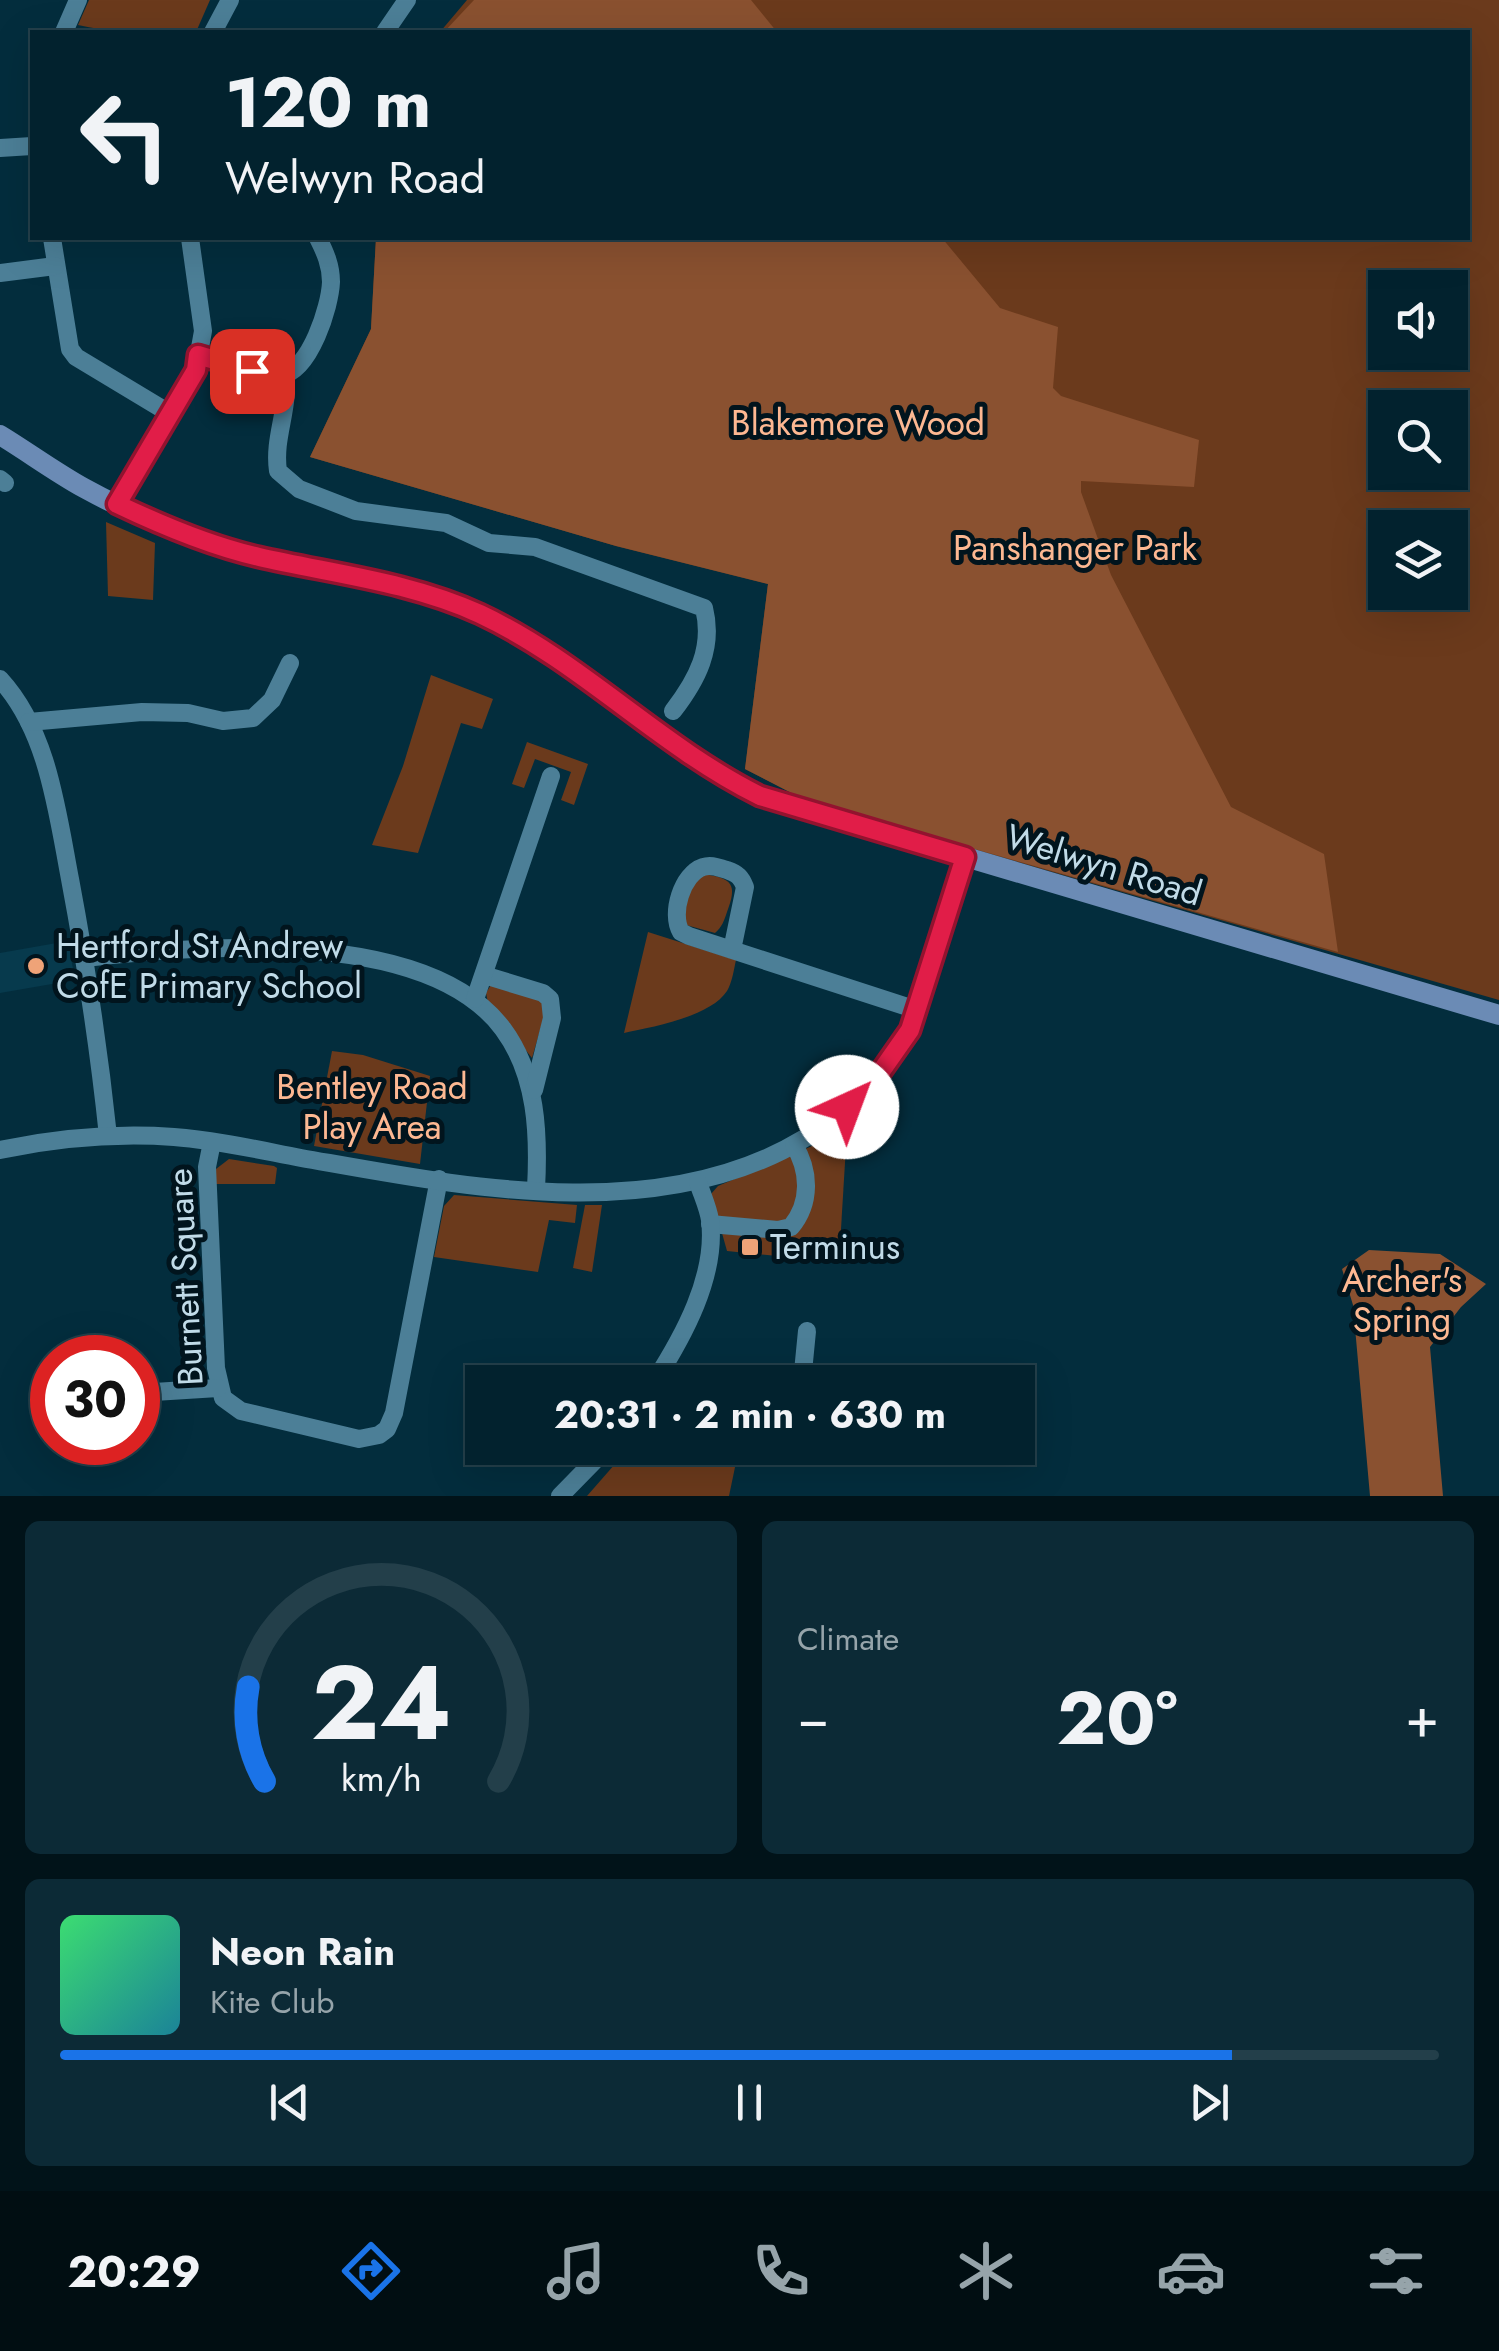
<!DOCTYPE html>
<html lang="en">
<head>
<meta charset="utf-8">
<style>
	body { margin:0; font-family:Jost,sans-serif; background:#0c2a36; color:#f1f3f6; height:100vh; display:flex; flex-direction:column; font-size:38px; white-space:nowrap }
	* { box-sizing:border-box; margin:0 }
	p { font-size:32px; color:#96a4aa }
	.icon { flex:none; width:55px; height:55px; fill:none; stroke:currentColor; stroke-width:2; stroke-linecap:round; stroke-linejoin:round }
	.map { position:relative; height:1496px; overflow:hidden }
	.panel { display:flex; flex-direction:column; gap:25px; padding:25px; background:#011319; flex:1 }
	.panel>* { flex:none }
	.banner { position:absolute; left:30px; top:30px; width:1440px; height:210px; border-radius:0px; box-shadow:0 10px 40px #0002,0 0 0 2px #233f4a; background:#02222e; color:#f1f3f6; overflow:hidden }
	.controls { position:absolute; left:1368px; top:270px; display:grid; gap:20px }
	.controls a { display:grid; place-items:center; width:100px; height:100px; border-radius:0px; background:#02222e; box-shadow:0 10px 40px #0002,0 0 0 2px #233f4a; font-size:50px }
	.speed { position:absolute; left:30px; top:1335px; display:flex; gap:20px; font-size:50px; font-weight:700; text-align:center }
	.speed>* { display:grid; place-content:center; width:130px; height:130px; border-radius:50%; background:#02222e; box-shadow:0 10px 40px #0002,0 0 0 2px #233f4a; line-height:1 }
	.speed .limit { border:15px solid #d22; background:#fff; color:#111 }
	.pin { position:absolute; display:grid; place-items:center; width:85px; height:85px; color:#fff; margin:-42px; border-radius:20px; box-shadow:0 5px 15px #0006 }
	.me { position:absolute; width:110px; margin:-55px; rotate:43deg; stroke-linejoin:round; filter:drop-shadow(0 0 8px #0008) }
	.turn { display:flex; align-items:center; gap:35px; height:210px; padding:0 30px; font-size:45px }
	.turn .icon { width:130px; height:130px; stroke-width:2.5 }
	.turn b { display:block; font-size:70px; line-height:85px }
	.big { font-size:75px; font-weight:700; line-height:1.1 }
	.panel .widget { flex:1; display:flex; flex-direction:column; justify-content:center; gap:15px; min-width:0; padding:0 35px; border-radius:15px; background:#0c2a36 }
	.panel .dial { align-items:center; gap:0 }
	.dial svg { height:260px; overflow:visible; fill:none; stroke:#233f4a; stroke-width:7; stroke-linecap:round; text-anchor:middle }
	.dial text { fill:#f1f3f6; stroke:none }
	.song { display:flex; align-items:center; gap:30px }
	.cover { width:120px; height:120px; border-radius:15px; background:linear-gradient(135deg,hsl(140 70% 55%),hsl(190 70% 35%)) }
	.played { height:10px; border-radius:5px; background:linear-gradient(90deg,#1a73e8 85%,#233f4a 85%) }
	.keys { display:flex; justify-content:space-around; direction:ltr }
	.heat { display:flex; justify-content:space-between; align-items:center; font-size:55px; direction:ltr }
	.panel .tiles { flex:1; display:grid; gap:25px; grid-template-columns:1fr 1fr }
	.widget:last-child { grid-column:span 2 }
	.trip { position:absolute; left:465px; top:1365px; width:570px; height:100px; border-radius:0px; background:#02222e; box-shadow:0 10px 40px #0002,0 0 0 2px #233f4a; font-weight:700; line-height:100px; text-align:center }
	.tab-bar { display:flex; height:160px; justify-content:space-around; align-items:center; background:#010e12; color:#96a4aa }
	.tab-bar .icon { width:70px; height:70px }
	.tab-bar .current { color:#1a73e8 }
	.tab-bar b { font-size:45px; color:#f1f3f6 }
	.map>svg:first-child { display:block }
	.built { fill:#073a4d }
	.green { fill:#6b3a1c; fill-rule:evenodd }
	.forest { fill:#8a5130 }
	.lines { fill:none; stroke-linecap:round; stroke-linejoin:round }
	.street { stroke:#4c7f97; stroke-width:18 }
	.secondary { stroke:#6b8bb5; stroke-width:20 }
	.route-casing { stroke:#92132f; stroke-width:25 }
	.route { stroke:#e11d48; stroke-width:18 }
	.poi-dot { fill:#efa378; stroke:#01141d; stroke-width:4 }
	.labels { text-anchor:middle; stroke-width:10; stroke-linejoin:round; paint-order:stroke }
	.park-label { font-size:35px; fill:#fdb892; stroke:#01141d }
	.street-label { font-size:35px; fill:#c1dbe8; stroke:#01141d }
	.poi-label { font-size:35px; fill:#c1dbe8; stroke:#01141d; text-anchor:start }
</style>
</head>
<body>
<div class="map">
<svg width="1499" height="1496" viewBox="0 0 1499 1496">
	<rect width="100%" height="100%" fill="#032d3d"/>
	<!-- built -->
	<path class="built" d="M68,941L75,980L0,993V953Z"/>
	<!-- green -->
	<g class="green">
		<path d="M89,0H210L196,32C155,33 116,34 78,25Z"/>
		<path d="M467,0H1499V1000L809,802L745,769L768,584L616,546L310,457L371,329L376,238H1468V32H440ZM1385,288H1450V352H1385ZM1385,408H1450V472H1385ZM1385,528H1450V592H1385Z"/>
		<path d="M106,522L155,543L153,600L108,596Z"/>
		<path d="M431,675L493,699L482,729L461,723L418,853L372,845L403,766Z"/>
		<path d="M527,742L588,764L574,805L561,800L571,772L535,759L524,788L512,784Z"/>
		<path d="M703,874C732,878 738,884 727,912C724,921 722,927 715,933L686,925L683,914L693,881Z"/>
		<path d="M648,932L736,960C734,969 732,983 727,991C710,1017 652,1027 624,1033Z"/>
		<path d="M492,983L537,995L546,1010L532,1058L488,1003L486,993Z"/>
		<path d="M332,1051L363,1055L430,1076L420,1164L314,1146Z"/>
		<path d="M838,1135L846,1146L839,1262L727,1251L711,1194L718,1186Z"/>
		<path d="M229,1159L274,1166L277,1168L275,1184H216V1169Z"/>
		<path d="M454,1195L577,1205L575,1223L549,1220L538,1272L434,1257L444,1206Z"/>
		<path d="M585,1205H602L592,1272L573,1268Z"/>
		<path d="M629,1448H739L729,1496H587Z"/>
	</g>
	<!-- forest -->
	<g class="forest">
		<path d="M474,0H751L777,32H444Z"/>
		<path d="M376,238H942L1000,308L1058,327L1053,388L1061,396L1199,440L1194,487L1081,481V492L1111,575L1231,807L1324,854L1338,952L809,802L745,769L768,584L616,546L310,457L371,329Z"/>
		<path d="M1369,1250L1440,1254L1486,1284L1461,1307L1430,1347L1443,1496H1370L1353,1305L1342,1269Z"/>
	</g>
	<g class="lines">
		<!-- street -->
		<g class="street">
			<path d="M64,32L78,0"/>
			<path d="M213,32L230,0"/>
			<path d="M385,32L407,0"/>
			<path d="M0,148L32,146"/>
			<path d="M52,238L70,349L76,357L169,413"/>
			<path d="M0,273L55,266"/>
			<path d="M198,355C223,362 256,379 282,375C310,370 330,307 331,282C331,265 325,252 318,238"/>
			<path d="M285,375C290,408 273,437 278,471L299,489L356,511L446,523L489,543L535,547L704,608C714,648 697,680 673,711"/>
			<path d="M0,479L5,483"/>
			<path d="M117,504L196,370L203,331L190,238"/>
			<path d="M0,679C48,731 57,811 70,879C86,964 99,1050 108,1136"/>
			<path d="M29,722L142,712L188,713L223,721L253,718L272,700L290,663"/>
			<path d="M732,950L745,887C741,877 738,874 727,870C719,868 712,864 703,867C682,874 670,914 681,932L689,936L917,1010"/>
			<path d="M85,958C198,945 427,927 503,1029C537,1075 539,1134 536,1189"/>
			<path d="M484,975L543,993L550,999L552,1018L534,1090"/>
			<path d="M475,999L551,776"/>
			<path d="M212,1142L207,1167L216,1368L223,1398L241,1411L359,1439L379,1435L387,1429L394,1413L439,1179"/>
			<path d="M0,1150C57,1138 116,1133 174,1137C216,1140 259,1150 301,1158C461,1186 657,1228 805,1138C846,1113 887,1074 909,1030C919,1010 925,987 931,966C943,929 954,893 965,857"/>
			<path d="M710,1224L778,1230L791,1227C811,1203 810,1171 794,1145"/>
			<path d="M654,1382C683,1337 717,1276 710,1220C708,1207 702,1195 698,1182"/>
			<path d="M802,1382L807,1331"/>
			<path d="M138,1393L218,1388"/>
			<path d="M560,1496L607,1448"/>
		</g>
		<!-- secondary -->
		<path class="secondary" d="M0,435C28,452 55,472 84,488C128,512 175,533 223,548C308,574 399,576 480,614C582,662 660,746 760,796L1499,1015"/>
	</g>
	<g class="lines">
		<defs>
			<path id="route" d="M252,371L198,355L196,370L117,504C163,526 210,546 259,557C334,574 410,582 480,614C582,662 659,746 760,796L965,857L910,1030L882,1070L847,1107"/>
		</defs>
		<!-- route casing -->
		<use href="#route" class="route-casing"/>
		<!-- route -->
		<use href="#route" class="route"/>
	</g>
	<!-- markers -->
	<g class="poi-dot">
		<circle cx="36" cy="966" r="10"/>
		<rect x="740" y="1237" width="20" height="20" rx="5"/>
	</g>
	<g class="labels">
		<!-- park labels -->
		<g class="park-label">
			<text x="858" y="435">Blakemore Wood</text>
			<text x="1075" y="560">Panshanger Park</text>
			<text x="372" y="1099">Bentley Road<tspan x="372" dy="40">Play Area</tspan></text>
			<text x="1402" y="1292">Archer's<tspan x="1402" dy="40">Spring</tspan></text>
		</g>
		<!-- street labels -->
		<g class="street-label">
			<text transform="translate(1104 865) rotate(17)" y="12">Welwyn Road</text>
			<text transform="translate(185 1277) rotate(-93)" y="12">Burnett Square</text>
		</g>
		<!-- poi labels -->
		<g class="poi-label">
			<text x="56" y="958">Hertford St Andrew<tspan x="56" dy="40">CofE Primary School</tspan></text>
			<text x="770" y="1259">Terminus</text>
		</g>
	</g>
</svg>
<div class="controls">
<a><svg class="icon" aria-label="sound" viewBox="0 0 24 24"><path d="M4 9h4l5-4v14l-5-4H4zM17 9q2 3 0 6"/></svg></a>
<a><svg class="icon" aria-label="search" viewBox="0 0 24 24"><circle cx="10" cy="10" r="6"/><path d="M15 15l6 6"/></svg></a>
<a><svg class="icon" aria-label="layers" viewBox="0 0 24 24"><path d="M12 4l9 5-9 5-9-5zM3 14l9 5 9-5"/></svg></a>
</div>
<div class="speed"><div class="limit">30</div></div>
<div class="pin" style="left:252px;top:371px;background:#d93025"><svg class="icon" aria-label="arrive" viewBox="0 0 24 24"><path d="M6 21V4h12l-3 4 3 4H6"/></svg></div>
<svg class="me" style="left:847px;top:1107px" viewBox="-20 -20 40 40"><circle r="19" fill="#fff"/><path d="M0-13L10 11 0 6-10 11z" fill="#e11d48"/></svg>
<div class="trip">20:31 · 2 min · 630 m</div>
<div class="banner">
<div class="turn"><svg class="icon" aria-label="left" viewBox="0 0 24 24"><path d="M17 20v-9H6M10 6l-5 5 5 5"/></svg><div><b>120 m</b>Welwyn Road</div></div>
</div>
</div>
<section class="panel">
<div class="tiles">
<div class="widget dial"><svg viewBox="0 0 100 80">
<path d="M14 69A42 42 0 1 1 86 69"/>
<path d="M14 69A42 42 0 0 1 9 40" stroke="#1a73e8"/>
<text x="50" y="56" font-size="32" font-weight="700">24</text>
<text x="50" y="72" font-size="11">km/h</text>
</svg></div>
<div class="widget"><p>Climate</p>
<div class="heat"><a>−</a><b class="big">20°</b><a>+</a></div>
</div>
<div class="widget">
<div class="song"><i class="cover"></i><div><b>Neon Rain</b><p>Kite Club</p></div></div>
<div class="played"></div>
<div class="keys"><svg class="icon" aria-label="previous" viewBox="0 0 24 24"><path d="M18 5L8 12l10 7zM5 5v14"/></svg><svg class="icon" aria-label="pause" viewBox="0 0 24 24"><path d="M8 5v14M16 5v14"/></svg><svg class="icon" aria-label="next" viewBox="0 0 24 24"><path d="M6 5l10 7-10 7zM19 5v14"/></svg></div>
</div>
</div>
</section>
<nav class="tab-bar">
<b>20:29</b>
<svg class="icon current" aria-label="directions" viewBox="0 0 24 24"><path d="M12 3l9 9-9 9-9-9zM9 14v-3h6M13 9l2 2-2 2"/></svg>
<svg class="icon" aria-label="music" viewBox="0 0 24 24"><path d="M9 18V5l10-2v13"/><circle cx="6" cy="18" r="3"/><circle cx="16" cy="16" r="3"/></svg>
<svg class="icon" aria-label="phone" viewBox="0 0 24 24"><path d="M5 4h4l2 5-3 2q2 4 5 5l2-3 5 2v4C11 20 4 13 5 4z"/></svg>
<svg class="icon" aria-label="climate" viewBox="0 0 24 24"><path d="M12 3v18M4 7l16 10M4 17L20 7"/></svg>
<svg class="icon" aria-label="car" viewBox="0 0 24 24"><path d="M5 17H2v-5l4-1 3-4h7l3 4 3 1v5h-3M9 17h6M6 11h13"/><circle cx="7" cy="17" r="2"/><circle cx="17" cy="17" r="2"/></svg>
<svg class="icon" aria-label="filters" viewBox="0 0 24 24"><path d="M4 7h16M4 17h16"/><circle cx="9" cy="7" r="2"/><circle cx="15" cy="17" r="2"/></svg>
</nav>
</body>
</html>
